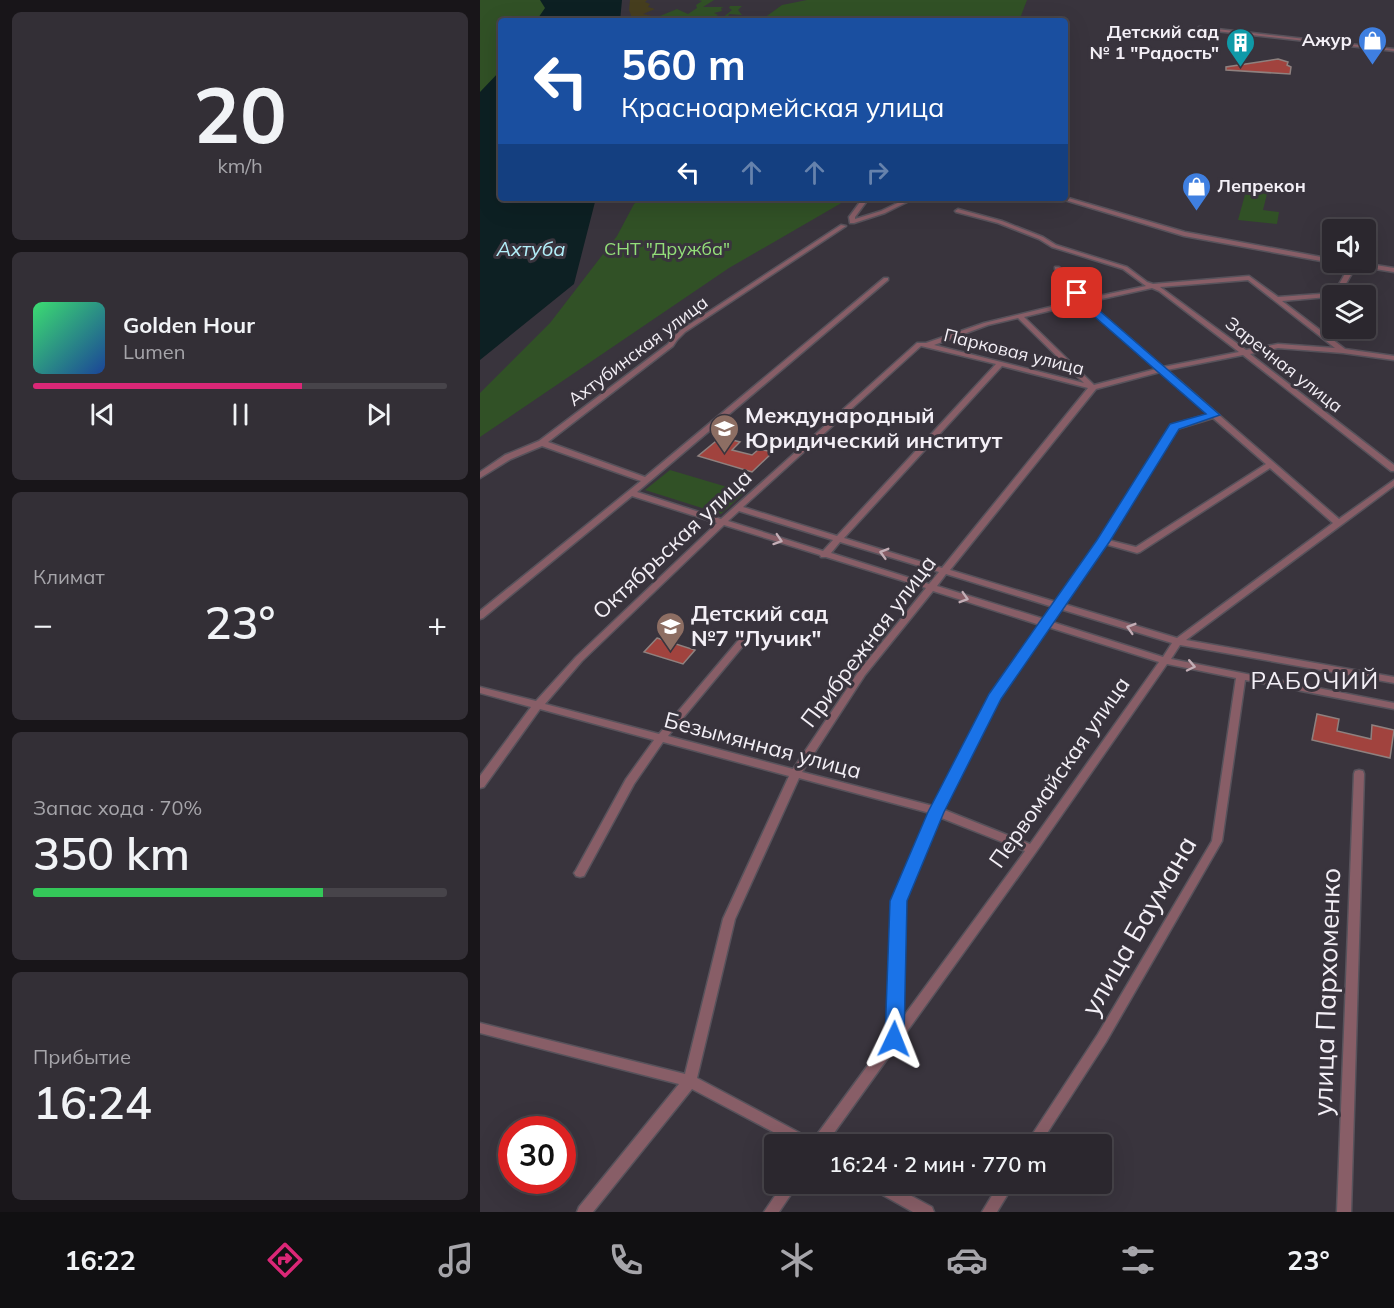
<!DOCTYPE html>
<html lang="ru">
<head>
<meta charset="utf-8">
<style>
	body { margin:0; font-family:Mulish,sans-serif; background:#332f36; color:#f1f3f6; height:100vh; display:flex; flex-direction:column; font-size:22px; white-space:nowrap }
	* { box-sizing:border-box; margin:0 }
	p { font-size:20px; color:#a6a5aa }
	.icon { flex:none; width:33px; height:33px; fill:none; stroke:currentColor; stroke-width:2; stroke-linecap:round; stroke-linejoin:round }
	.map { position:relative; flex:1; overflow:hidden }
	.details { display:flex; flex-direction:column; gap:12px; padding:12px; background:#181519; width:480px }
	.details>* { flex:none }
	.banner { position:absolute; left:18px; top:18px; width:570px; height:183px; border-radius:6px; box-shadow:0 6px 24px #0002,0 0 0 2px #47444a; background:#1a4fa0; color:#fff; overflow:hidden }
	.tools { position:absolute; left:842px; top:219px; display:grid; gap:12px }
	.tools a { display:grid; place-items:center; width:54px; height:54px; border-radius:6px; background:#2b272e; box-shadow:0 6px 24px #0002,0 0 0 2px #47444a; font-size:30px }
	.speed { position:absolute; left:18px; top:1116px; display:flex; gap:12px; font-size:30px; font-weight:700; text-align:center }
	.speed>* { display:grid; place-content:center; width:78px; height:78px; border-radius:50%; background:#2b272e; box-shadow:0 6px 24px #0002,0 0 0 2px #47444a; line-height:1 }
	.speed .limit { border:9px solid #d22; background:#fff; color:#111 }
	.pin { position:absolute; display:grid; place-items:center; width:51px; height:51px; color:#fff; margin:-26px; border-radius:12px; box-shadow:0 3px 9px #0006 }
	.me { position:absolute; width:66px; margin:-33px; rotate:2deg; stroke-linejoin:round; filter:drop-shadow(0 0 4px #0008) }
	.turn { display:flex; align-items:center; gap:21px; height:126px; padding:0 24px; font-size:27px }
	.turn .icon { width:78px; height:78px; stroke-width:2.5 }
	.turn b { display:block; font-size:42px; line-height:51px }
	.lanes { display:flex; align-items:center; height:57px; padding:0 24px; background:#0003; justify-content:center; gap:30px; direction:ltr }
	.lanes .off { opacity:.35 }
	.big { font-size:45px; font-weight:600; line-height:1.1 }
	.details .widget { flex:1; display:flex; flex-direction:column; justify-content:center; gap:9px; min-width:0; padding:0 21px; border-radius:9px; background:#332f36 }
	.details .dial { align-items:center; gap:0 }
	.dial b { font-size:78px; line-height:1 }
	.song { display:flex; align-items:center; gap:18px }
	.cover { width:72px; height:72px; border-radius:9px; background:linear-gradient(135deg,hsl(140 70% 55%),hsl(220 70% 35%)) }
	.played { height:6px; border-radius:3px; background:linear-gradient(90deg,#db2777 65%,#47444a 65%) }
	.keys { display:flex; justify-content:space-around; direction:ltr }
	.heat { display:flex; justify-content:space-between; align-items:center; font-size:33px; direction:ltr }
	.charge { height:9px; border-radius:4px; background:linear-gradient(90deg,#34c759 70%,#47444a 0) }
	.trip { position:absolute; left:284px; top:1134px; width:348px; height:60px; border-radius:6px; background:#2b272e; box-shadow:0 6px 24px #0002,0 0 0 2px #47444a; font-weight:600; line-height:60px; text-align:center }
	.tab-bar { display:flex; height:96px; justify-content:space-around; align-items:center; background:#111012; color:#a6a5aa }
	.tab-bar .icon { width:42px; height:42px }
	.tab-bar .selected { color:#db2777 }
	.tab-bar b { font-size:27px; color:#f1f3f6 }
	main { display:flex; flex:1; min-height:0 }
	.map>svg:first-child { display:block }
	.green { fill:#315126 }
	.sand { fill:#463e1e }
	.water { fill:#0d2023 }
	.building { fill:#a1433e; stroke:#8f817f; stroke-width:1.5 }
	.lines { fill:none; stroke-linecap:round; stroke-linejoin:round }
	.minor-casing { stroke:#57525b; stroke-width:3 }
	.minor { fill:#885e67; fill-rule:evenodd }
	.oneway { stroke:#c3aeb6 }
	.route { fill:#1a73e8; stroke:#114b97; stroke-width:1.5 }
	.labels { text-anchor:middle; stroke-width:6; stroke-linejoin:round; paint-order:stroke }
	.far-poi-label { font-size:18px; font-weight:bold; fill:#f3eff6; stroke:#39343d; text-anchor:end }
	.far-park-label { font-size:18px; fill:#93df79; stroke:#39343d }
	.far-street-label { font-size:18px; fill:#f3eff6; stroke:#39343d }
	.far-water-label { font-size:20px; font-style:italic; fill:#b2eff9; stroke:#39343d }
	.poi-label { font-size:22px; font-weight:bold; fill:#f3eff6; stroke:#39343d; text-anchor:start }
	.street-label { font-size:22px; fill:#f3eff6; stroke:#39343d }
	.neighbourhood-label { font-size:24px; letter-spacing:1.5px; fill:#f3eff6; stroke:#39343d }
	.near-street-label { font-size:27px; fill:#f3eff6; stroke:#39343d }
</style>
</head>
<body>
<main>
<section class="details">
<div class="widget dial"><b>20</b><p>km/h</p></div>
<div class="widget">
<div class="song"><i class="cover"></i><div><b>Golden Hour</b><p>Lumen</p></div></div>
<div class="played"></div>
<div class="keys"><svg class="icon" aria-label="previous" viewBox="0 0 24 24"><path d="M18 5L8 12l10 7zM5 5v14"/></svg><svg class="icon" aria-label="pause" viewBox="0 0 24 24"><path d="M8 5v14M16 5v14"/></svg><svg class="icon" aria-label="next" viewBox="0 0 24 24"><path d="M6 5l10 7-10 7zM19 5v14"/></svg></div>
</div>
<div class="widget"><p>Климат</p>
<div class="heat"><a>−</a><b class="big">23°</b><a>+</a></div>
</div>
<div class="widget"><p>Запас хода · 70%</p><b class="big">350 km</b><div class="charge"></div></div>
<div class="widget"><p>Прибытие</p><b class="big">16:24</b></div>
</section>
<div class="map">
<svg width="914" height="1212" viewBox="0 0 914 1212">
	<rect width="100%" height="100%" fill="#39343d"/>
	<!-- green -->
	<g class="green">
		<path d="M0,0H68L73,21H21V77L0,100Z"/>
		<path d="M218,0H234L223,7H244L241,8L242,11L234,13L238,15L233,18L241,19L252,10L249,8L250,6H262L258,10L262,15L249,14L248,18L237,19L239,21H182L183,19L179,18L180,16L197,9L208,14L217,8L216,5L222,1Z"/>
		<path d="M327,0H547L539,21H280L302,5Z"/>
		<path d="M766,191L787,194L783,210L799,212L797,224L758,220Z"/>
		<path d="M162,198H370L249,268L0,437V393L70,323L137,236L154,204Z"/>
		<path d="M190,470L264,492H265L241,514L165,490Z"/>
	</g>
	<!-- sand -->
	<path class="sand" d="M150,0H167L165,2L170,4L168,7L175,9L163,14L176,17L179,21H149L151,15L149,10Z"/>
	<!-- water -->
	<g class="water">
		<path d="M60,0H142L140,21H56L65,8Z"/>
		<path d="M21,70V198H115V202L94,284L0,360V92Z"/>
	</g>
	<!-- building -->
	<g class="building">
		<path d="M798,59L808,62L807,65L811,67L810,74L746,70V67Z"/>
		<path d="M241,437L260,442L252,450L272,455L279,449L293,452L272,472L218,456Z"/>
		<path d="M177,638L215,650L203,664L164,652Z"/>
		<path d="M837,714L859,719L857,731L891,739L892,725L914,730L910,758L832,740Z"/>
	</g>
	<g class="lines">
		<defs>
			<g id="minor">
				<path d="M719,27L914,49V51L718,29Z"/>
				<path d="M585,197L705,232L852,259V262H853L852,263L704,236L578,198Z"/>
				<path d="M383,198H389L375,217V219L401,211L428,198H435L405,213L374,223H370L369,217Z"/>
				<path d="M478,209L522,221L563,237L576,245L647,267L667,282L673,284L769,276L798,297L854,293L870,265L858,262H877L914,268V272L876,266L859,296L802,301L865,349L914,356V360L863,353L798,348L770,354L914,465V471H911L763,355L687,370L859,519L914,480V486L706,640L914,677V683L700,645L691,659L914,703V709L765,680L742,841L626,1042L560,1144H546L618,1034L732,841L756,678L687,664L556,852L346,1144H316L212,1089L113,1212H97L99,1207L199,1084L0,1033V1023L205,1074L243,919L309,776L183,742L154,784L104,876L100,877L96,876L94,873L96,870L146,779L174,740L60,709L4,787L0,788V776L51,707L0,693V687L56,701L96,657L237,523L152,496L3,618L0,619V611L161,481L62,446L31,459L0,478V472L25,455L59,441L188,344L192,338L201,330L361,225L366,226L205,332L197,340L193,346L68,442L165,477L404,278H408V280L157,492L241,519L437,343H446L504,323L599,300L575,269V267H579L605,299L666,286L643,269L572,247L559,239L518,223L476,212L475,211ZM768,280L855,348L798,344L766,350L680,287ZM672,288L679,291L759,352L683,367L608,302ZM602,303L676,369L614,385L544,317ZM538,318L604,383L454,345L508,325ZM441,346L516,364L357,536L263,507ZM522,366L608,388L462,568L364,538ZM680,372L729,414L691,425L619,541L576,602L470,570L616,389ZM733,418L786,464L656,547L628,540L697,429ZM790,468L853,523L697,638L584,604L625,544L657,553L660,552ZM259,511L353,540L343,551L248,521ZM244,525L340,555L341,557H346L446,588L379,671L313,769L188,736L268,640L270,638L265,635L262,636L179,734L65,704L102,661ZM360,542L459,572L449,584L351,553ZM466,574L573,607L564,619L457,586ZM453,591L560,625L509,698L453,806L322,772L385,675ZM580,609L692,643L683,657L572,622ZM568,627L679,662L550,844L462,809L518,699ZM319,778L450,813L413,901L408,1038L333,1140L217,1078L255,919ZM459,817L545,851L421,1020L425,901Z"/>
				<path d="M879,770L883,771L884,774L871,1212H857L874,774L875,771Z"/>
				<path d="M303,1184H318L299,1212H284Z"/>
				<path d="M390,1184H409L452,1207L454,1212H433L392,1189Z"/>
				<path d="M519,1184H534L517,1212H502Z"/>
			</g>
		</defs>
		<!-- minor casing -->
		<use href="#minor" class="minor-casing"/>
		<!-- minor -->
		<use href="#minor" class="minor"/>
	</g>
	<!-- one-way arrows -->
	<defs><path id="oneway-chevron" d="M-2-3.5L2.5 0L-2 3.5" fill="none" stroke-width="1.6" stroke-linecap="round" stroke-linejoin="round" transform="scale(1.5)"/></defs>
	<g class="oneway">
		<use href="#oneway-chevron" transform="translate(298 540) rotate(18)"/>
		<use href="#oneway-chevron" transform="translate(404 553) rotate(-164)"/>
		<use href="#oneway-chevron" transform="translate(484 598) rotate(17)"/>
		<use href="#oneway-chevron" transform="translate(651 628) rotate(-163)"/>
		<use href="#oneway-chevron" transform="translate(711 666) rotate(12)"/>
	</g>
	<!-- route -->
	<path class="route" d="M593,291H600L606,299L740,415L699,429L630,541L521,699L464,812L427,901L424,1039L421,1045L414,1047L407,1045L405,1039L410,901L448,812L509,694L617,540L690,424L726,414L599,303L592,293Z"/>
	<!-- icons -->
	<defs>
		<symbol id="shop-pin" viewBox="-11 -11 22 30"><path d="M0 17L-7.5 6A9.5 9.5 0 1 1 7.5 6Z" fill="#3f7fe0" stroke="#39343d"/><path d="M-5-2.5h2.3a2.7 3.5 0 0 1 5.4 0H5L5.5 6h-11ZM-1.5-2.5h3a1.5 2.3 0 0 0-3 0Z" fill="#fff"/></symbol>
		<symbol id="building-pin" viewBox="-11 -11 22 30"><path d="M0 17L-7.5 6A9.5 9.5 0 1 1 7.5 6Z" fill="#0f9aa8" stroke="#39343d"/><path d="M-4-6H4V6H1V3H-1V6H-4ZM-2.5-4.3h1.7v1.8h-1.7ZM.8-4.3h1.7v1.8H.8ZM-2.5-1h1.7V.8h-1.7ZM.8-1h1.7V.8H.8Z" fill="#fff"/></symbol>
		<symbol id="university-pin" viewBox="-11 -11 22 30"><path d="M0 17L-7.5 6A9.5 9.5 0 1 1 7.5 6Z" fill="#8d6e63" stroke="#39343d"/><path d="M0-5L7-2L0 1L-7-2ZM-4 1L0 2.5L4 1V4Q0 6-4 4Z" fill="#fff"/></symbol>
		<symbol id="school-pin" viewBox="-11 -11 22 30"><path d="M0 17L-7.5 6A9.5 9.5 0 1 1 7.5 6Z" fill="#8d6e63" stroke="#39343d"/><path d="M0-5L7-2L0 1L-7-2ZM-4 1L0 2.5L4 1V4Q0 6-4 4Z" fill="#fff"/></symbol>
	</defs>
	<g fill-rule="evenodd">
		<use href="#shop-pin" x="876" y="24" width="33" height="45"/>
		<use href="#building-pin" x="744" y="26" width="33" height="45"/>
		<use href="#shop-pin" x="700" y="170" width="33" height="45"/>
		<use href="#university-pin" x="228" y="412" width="33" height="45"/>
		<use href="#school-pin" x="174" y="610" width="33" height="45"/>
	</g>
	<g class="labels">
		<!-- far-poi labels -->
		<g class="far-poi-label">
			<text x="739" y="38">Детский сад<tspan x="739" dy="21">№ 1 "Радость"</tspan></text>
			<text x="872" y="46">Ажур</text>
			<text x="737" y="192" text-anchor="start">Лепрекон</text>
		</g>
		<!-- far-park labels -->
		<g class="far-park-label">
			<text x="187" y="255">СНТ "Дружба"</text>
		</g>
		<!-- far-street labels -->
		<g class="far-street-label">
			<text transform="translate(158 351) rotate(-37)" y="6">Ахтубинская улица</text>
			<text transform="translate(534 352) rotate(14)" y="6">Парковая улица</text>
			<text transform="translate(804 365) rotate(38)" y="6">Заречная улица</text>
		</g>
		<!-- far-water labels -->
		<g class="far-water-label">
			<text x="51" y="256">Ахтуба</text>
		</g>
		<!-- poi labels -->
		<g class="poi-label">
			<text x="265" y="423">Международный<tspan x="265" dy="25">Юридический институт</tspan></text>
			<text x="211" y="621">Детский сад<tspan x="211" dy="25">№7 "Лучик"</tspan></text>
		</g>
		<!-- street labels -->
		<g class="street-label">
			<text transform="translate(192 544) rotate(-43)" y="8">Октябрьская улица</text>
			<text transform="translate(388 641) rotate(-53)" y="8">Прибрежная улица</text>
			<text transform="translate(283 745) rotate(15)" y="8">Безымянная улица</text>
			<text transform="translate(579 772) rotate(-55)" y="8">Первомайская улица</text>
		</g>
		<!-- neighbourhood labels -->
		<g class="neighbourhood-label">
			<text x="835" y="689">РАБОЧИЙ</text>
		</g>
		<!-- near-street labels -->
		<g class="near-street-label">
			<text transform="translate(659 926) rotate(-60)" y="9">улица Баумана</text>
			<text transform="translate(847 992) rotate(-88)" y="9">улица Пархоменко</text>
		</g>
	</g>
</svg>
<div class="tools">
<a><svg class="icon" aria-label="sound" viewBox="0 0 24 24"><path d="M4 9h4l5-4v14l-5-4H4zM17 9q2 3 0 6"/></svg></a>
<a><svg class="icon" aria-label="layers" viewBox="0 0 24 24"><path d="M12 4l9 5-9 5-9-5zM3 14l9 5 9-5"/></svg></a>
</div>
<div class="speed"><div class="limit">30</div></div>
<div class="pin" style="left:597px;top:293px;background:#d93025"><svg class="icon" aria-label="arrive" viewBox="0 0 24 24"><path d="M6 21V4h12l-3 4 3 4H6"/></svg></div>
<svg class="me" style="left:414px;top:1039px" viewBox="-20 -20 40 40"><path d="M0-17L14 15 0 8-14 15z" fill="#1a73e8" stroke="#fff" stroke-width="4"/></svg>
<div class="trip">16:24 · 2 мин · 770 m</div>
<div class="banner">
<div class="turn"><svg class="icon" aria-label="left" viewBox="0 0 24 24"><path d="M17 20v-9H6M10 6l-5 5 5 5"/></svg><div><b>560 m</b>Красноармейская улица</div></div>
<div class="lanes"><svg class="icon" aria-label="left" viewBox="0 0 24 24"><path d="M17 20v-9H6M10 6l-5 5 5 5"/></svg><svg class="icon off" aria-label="ahead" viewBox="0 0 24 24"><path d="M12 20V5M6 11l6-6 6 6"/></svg><svg class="icon off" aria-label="ahead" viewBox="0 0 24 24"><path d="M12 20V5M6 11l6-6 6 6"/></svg><svg class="icon off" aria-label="right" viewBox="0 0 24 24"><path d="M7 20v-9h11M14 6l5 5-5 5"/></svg></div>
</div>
</div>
</main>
<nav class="tab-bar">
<b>16:22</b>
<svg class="icon selected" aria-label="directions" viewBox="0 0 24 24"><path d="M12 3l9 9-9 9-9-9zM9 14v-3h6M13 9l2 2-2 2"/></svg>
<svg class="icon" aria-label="music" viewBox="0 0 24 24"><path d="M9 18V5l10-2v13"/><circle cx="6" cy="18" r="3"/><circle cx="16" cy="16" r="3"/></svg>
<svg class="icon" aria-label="phone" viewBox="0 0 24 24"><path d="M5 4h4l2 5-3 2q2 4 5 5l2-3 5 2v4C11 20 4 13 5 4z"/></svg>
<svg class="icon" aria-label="climate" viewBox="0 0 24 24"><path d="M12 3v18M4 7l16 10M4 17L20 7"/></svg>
<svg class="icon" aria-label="car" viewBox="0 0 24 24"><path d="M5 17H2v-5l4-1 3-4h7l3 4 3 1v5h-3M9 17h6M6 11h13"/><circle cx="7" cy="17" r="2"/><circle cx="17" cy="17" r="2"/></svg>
<svg class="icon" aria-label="filters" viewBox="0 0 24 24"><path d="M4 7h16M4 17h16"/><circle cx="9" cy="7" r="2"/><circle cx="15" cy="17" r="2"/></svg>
<b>23°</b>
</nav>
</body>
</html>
